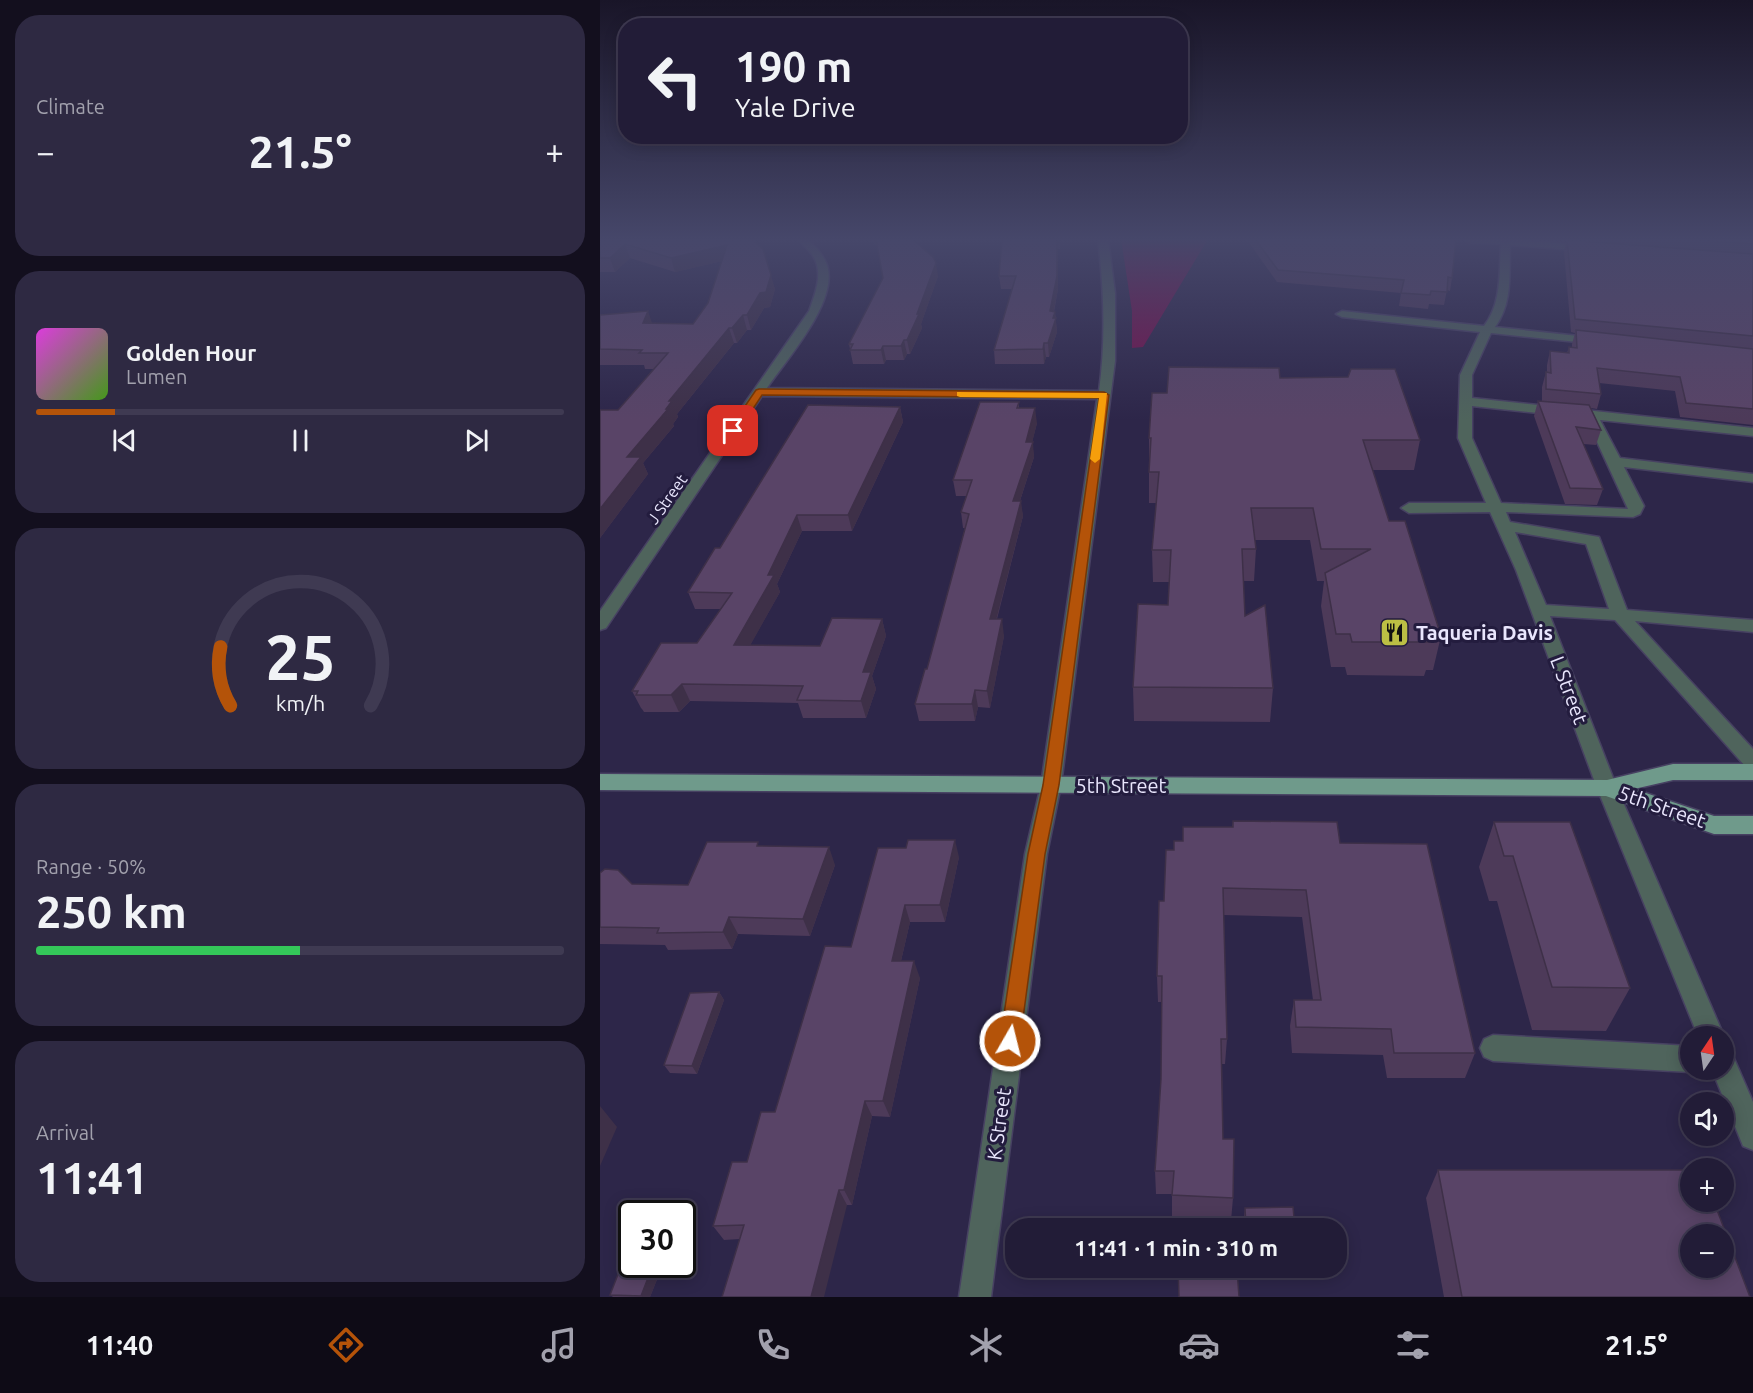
<!DOCTYPE html>
<html lang="en">
<head>
<meta charset="utf-8">
<style>
	body { margin:0; font-family:Ubuntu,sans-serif; background:#2e2942; color:#f1f3f6; height:100vh; display:flex; flex-direction:column; font-size:22px; white-space:nowrap }
	* { box-sizing:border-box; margin:0 }
	p { font-size:20px; color:#a2a1ad }
	.icon { flex:none; width:33px; height:33px; fill:none; stroke:currentColor; stroke-width:2; stroke-linecap:round; stroke-linejoin:round }
	.map { position:relative; flex:1; overflow:hidden }
	.drawer { display:flex; flex-direction:column; gap:15px; padding:15px; background:#130f1e; width:600px }
	.drawer>* { flex:none }
	.guide { position:absolute; left:18px; top:18px; width:570px; height:126px; border-radius:24px; box-shadow:0 3px 15px #0003,0 0 0 2px #3f3a52; background:#221c37; color:#f1f3f6; overflow:hidden }
	.needle { width:39px; rotate:13deg }
	.buttons { position:absolute; left:1080px; top:1026px; display:grid; gap:12px }
	.buttons a { display:grid; place-items:center; width:54px; height:54px; border-radius:50%; background:#221c37; box-shadow:0 3px 15px #0003,0 0 0 2px #3f3a52; font-size:30px }
	.speed { position:absolute; left:18px; top:1200px; display:flex; gap:12px; font-size:30px; font-weight:700; text-align:center }
	.speed>* { display:grid; place-content:center; width:78px; height:78px; border-radius:50%; background:#221c37; box-shadow:0 3px 15px #0003,0 0 0 2px #3f3a52; line-height:1 }
	.speed .limit { border:3px solid #111; border-radius:9px; background:#fff; color:#111 }
	.pin { position:absolute; display:grid; place-items:center; width:51px; height:51px; color:#fff; margin:-26px; border-radius:12px; box-shadow:0 3px 9px #0006 }
	.me { position:absolute; width:66px; margin:-33px; rotate:8deg; stroke-linejoin:round; filter:drop-shadow(0 0 4px #0008) }
	.turn { display:flex; align-items:center; gap:21px; height:126px; padding:0 18px; font-size:27px }
	.turn .icon { width:78px; height:78px; stroke-width:2.5 }
	.turn b { display:block; font-size:42px; line-height:51px }
	.big { font-size:45px; font-weight:600; line-height:1.1 }
	.drawer .widget { flex:1; display:flex; flex-direction:column; justify-content:center; gap:9px; min-width:0; padding:0 21px; border-radius:24px; background:#2e2942 }
	.drawer .dial { align-items:center; gap:0 }
	.dial svg { height:156px; overflow:visible; fill:none; stroke:#3f3a52; stroke-width:7; stroke-linecap:round; text-anchor:middle }
	.dial text { fill:#f1f3f6; stroke:none }
	.song { display:flex; align-items:center; gap:18px }
	.cover { width:72px; height:72px; border-radius:9px; background:linear-gradient(135deg,hsl(300 70% 55%),hsl(100 70% 35%)) }
	.played { height:6px; border-radius:3px; background:linear-gradient(90deg,#b45309 15%,#3f3a52 15%) }
	.keys { display:flex; justify-content:space-around; direction:ltr }
	.heat { display:flex; justify-content:space-between; align-items:center; font-size:33px; direction:ltr }
	.charge { height:9px; border-radius:4px; background:linear-gradient(90deg,#34c759 50%,#3f3a52 0) }
	.trip { position:absolute; left:405px; top:1218px; width:342px; height:60px; border-radius:24px; background:#221c37; box-shadow:0 3px 15px #0003,0 0 0 2px #3f3a52; font-weight:600; line-height:60px; text-align:center }
	.tab-bar { display:flex; height:96px; justify-content:space-around; align-items:center; background:#0e0b16; color:#a2a1ad }
	.tab-bar .icon { width:42px; height:42px }
	.tab-bar .active { color:#b45309 }
	.tab-bar b { font-size:27px; color:#f1f3f6 }
	main { display:flex; flex:1; min-height:0 }
	.map>svg:first-child { display:block }
	.green { fill:#760f4c }
	.lines { fill:none; stroke-linecap:round; stroke-linejoin:round }
	.minor-casing { stroke:#474162; stroke-width:3 }
	.major-casing { stroke:#474162; stroke-width:3 }
	.minor { fill:#4f645c; fill-rule:evenodd }
	.major { fill:#6f9a8b; fill-rule:evenodd }
	.wall { fill:#4d3a59 }
	.shaded-wall { fill:#3e3048 }
	.building { fill:#594467; stroke:#3e3048; stroke-width:1.5; fill-rule:evenodd }
	.route { fill:#b45309; stroke:#753606; stroke-width:1.5 }
	.slow { fill:#f59e0b }
	.labels { text-anchor:middle; stroke-width:6; stroke-linejoin:round; paint-order:stroke }
	.far-street-label { font-size:16px; fill:#e9e6fd; stroke:#231c3e }
	.poi-label { font-size:20px; font-weight:bold; fill:#e9e6fd; stroke:#231c3e; text-anchor:start }
	.street-label { font-size:20px; fill:#e9e6fd; stroke:#231c3e }
</style>
</head>
<body>
<main>
<section class="drawer">
<div class="widget"><p>Climate</p>
<div class="heat"><a>−</a><b class="big">21.5°</b><a>+</a></div>
</div>
<div class="widget">
<div class="song"><i class="cover"></i><div><b>Golden Hour</b><p>Lumen</p></div></div>
<div class="played"></div>
<div class="keys"><svg class="icon" aria-label="previous" viewBox="0 0 24 24"><path d="M18 5L8 12l10 7zM5 5v14"/></svg><svg class="icon" aria-label="pause" viewBox="0 0 24 24"><path d="M8 5v14M16 5v14"/></svg><svg class="icon" aria-label="next" viewBox="0 0 24 24"><path d="M6 5l10 7-10 7zM19 5v14"/></svg></div>
</div>
<div class="widget dial"><svg viewBox="0 0 100 80">
<path d="M14 69A42 42 0 1 1 86 69"/>
<path d="M14 69A42 42 0 0 1 9 39" stroke="#b45309"/>
<text x="50" y="56" font-size="32" font-weight="700">25</text>
<text x="50" y="72" font-size="11">km/h</text>
</svg></div>
<div class="widget"><p>Range · 50%</p><b class="big">250 km</b><div class="charge"></div></div>
<div class="widget"><p>Arrival</p><b class="big">11:41</b></div>
</section>
<div class="map">
<svg width="1153" height="1297" viewBox="0 0 1153 1297">
	<rect width="100%" height="100%" fill="#2d2649"/>
	<!-- green -->
	<path class="green" d="M521,239H608L543,347L532,348V311Z"/>
	<g class="lines">
		<defs>
			<g id="minor">
				<path d="M198,239H207C215,246 223,254 227,265C239,301 187,359 167,388L499,391C506,340 504,290 498,239H508L515,293V361L461,785L447,854L391,1297H359L425,854L441,785L497,399L162,396L6,628L0,630V611L209,311C215,294 224,273 213,256C209,249 202,245 198,239Z"/>
				<path d="M863,239H910L992,246L994,248L989,251L910,245C909,273 913,303 895,327L997,338L1003,341L997,344L891,333L872,375V398L1153,428V436L1000,420L1020,458L1153,474V482L1024,467L1044,506L1040,514L1033,517L906,512L910,522L999,537L1027,610L1153,620V632L1035,621L1153,749V770L1146,767L1015,620L950,616L1017,788L1124,1036V1037L1098,1036L997,788L916,570L890,512L809,513L801,508L809,503H886L858,438L860,375L880,332L742,317L736,314L742,311L884,326C902,303 899,272 901,244L868,242ZM872,406L986,418L1028,509L901,503L872,438ZM915,532L986,544L1009,609L946,605Z"/>
				<path d="M893,1035L1090,1046V1070H1096L1090,1072L893,1061L884,1057L880,1048L884,1039Z"/>
				<path d="M1124,1052L1133,1056L1153,1102V1150L1143,1146L1112,1070H1124Z"/>
			</g>
			<path id="major" d="M1073,764H1153V780H1073L1034,789L1114,816H1153V834H1114L1006,796L0,790V774L1007,780Z"/>
		</defs>
		<!-- minor casing -->
		<use href="#minor" class="minor-casing"/>
		<!-- major casing -->
		<use href="#major" class="major-casing"/>
		<!-- minor -->
		<use href="#minor" class="minor"/>
		<!-- major -->
		<use href="#major" class="major"/>
	</g>
	<!-- wall -->
	<g class="wall">
		<path d="M0,239H152L175,289L170,307L164,308L151,330H147L137,343H134L77,414L78,417L73,424L74,426L43,463L48,474L0,538V410H18L54,369H45L44,365H0V315L52,324H93L108,303L122,261L75,272L30,258L15,272H0Z"/>
		<path d="M267,239H320L321,242L317,243L338,276L321,324L322,328L310,354H307L304,360H286L284,364H253L249,344L283,278L278,246Z"/>
		<path d="M402,239H460V249H458V289L454,312H455L457,332L449,357H446L444,364H395L394,350L412,289H401L399,276Z"/>
		<path d="M647,239H856L852,278L850,291L847,290L844,305L829,304L828,309L799,306L801,293L677,282L647,240Z"/>
		<path d="M962,239H1153V425L1080,417L1075,391L999,383L1001,394L997,409L991,408L1001,430L996,445L983,444L1003,489L997,505L965,504L934,416L938,401L942,402V387L946,372L947,373V365L950,351L967,353L969,347H972V344L975,333L971,332L964,252L966,241H963Z"/>
		<path d="M680,378L820,440L814,470H772L789,521L841,636L833,670H826L824,676L747,675L745,667H731L721,606L724,581H717L710,540H655L656,549L654,581H643L645,616L673,688L670,722L534,721L533,687L568,605L569,582H553L552,550L556,503H549V438L567,393Z"/>
		<path d="M419,402V408L437,423L432,442L434,457L420,501L423,516L397,619L404,636L390,708L378,707L375,721H319L315,704L327,669L365,528H363L361,512L367,496H356L353,480Z"/>
		<path d="M300,407L303,422L252,531H202L177,584L180,592L150,645L220,646L282,619L286,636L272,676L276,689L266,718H203L198,703L90,701L79,712H44L42,709L41,708L32,691L97,643L121,609H95L88,592Z"/>
		<path d="M633,821L740,843L875,1053L865,1078H787L783,1055L692,1053L690,1026L694,1000H713L702,917L623,915L627,1039L625,1064H622L623,1139L633,1198L631,1221L572,1218V1194H556L555,1171L561,1079L562,1002H558L557,976L564,901L583,841L632,827Z"/>
		<path d="M894,822L1030,988L1006,1031L932,1030L897,901H889L879,867Z"/>
		<path d="M160,846L235,865L210,936L138,934L132,949L68,950L65,945L0,944V873L32,884L88,885Z"/>
		<path d="M359,857L345,922H310L301,961L320,978L290,1117L272,1116L252,1205H247L140,1239L124,1240L113,1226L175,1112L251,947Z"/>
		<path d="M119,992L124,1000L97,1074L70,1073L64,1065Z"/>
		<path d="M838,1170L1150,1297H844L826,1198Z"/>
		<path d="M645,1208L695,1228H645L644,1216Z"/>
		<path d="M53,1265L60,1272L50,1297H13L10,1295Z"/>
	</g>
	<!-- shaded-wall -->
	<g class="shaded-wall">
		<path d="M306,239H320L321,242L308,245Z"/>
		<path d="M457,239L458,289L451,325L450,311Z"/>
		<path d="M25,244L30,258L15,272L10,258Z"/>
		<path d="M127,245L131,259L75,272L71,258Z"/>
		<path d="M336,263L338,276L321,324L322,328L310,354L307,340Z"/>
		<path d="M171,275L175,289L170,307L164,308L151,330L147,315Z"/>
		<path d="M48,311L53,326L43,323Z"/>
		<path d="M455,312L457,332L449,357L448,343Z"/>
		<path d="M143,315L147,330L137,343L132,328Z"/>
		<path d="M129,328L134,343L77,414L78,417L73,424L74,426L43,463L48,474L0,538V509L27,457L66,409L69,401Z"/>
		<path d="M304,340L307,354L304,360L301,346Z"/>
		<path d="M444,343L446,357L444,364L443,349Z"/>
		<path d="M283,346L286,360L284,364L281,350Z"/>
		<path d="M300,407L303,422L252,531L248,515Z"/>
		<path d="M435,408L437,423L430,451L433,442L434,457L415,516L413,501L426,442Z"/>
		<path d="M421,501L423,516L392,636L390,619Z"/>
		<path d="M197,515L202,531L177,584L180,592L141,662L134,645Z"/>
		<path d="M282,619L286,636L272,676L276,689L266,718L261,701L263,672Z"/>
		<path d="M402,619L404,636L390,708L387,691Z"/>
		<path d="M82,684L90,701L79,712L71,695Z"/>
		<path d="M375,690L378,707L375,721L372,704Z"/>
		<path d="M355,840L359,857L345,922L340,905Z"/>
		<path d="M229,847L235,865L210,936L203,919Z"/>
		<path d="M305,905L310,922L297,978L292,961Z"/>
		<path d="M129,917L138,934L132,949L123,932Z"/>
		<path d="M314,961L320,978L290,1117L283,1101Z"/>
		<path d="M119,992L124,1000L97,1074L92,1066Z"/>
		<path d="M265,1101L272,1116L252,1205L244,1190Z"/>
		<path d="M0,1106L17,1127L0,1166Z"/>
		<path d="M239,1190L247,1205L224,1297H211Z"/>
		<path d="M53,1265L60,1272L50,1297H42L41,1296Z"/>
	</g>
	<!-- building -->
	<g class="building">
		<path d="M0,239H152L163,249L171,275L166,292L160,293L147,315H143L132,328H129L69,401H72L66,409H68L27,457H41L0,509V410H18L68,353H39L42,350L0,349V315L48,311L43,323L93,324L108,303L127,245L71,258L25,244L10,258H0Z"/>
		<path d="M276,239H312L333,257L336,263L317,314H319L307,340H304L301,346H283L281,350H250L253,344H249L283,278Z"/>
		<path d="M402,239H457V276L450,311L455,312L453,318H456L448,343H444L443,349L394,350L416,276H399Z"/>
		<path d="M655,239H856L852,278L848,277L847,292L831,291L830,295L801,293L804,280L678,270Z"/>
		<path d="M1084,239H1153V244Z"/>
		<path d="M967,240L1153,254V336L975,319Z"/>
		<path d="M976,330L1153,349V409L1086,403L1080,377L997,368L1001,394L946,389V372L951,373L950,351L969,353V347L977,348Z"/>
		<path d="M569,367L679,368L680,378L748,377L751,369H795L820,440H763L789,521H805L841,636H830L832,642H752L750,634H736L725,573L771,549H721L713,508H651L656,549H642L645,616L665,605L673,688L533,687L538,604L568,605L571,550H552L559,472H549L551,438H549L552,393H567Z"/>
		<path d="M938,401L989,405L1001,430L976,427L1003,489L970,488Z"/>
		<path d="M380,402H419L417,408H435L426,442H433L413,501H421L390,619H402L387,691L375,690L372,704H315L325,669H327L369,514L361,512L372,480H353Z"/>
		<path d="M208,405L300,407L248,515H197L168,575H174L134,645L220,646L232,618L282,619L263,672H271L261,701L197,700L203,686L82,684L71,695H36L38,691H32L61,643H97L132,593L88,592L115,548H120Z"/>
		<path d="M633,821L737,822L740,843L827,844L875,1053H794L791,1029L696,1027L694,1000H721L706,890L623,888L627,1039H621L623,1139H634L633,1198L572,1195L574,1171H555L561,1079L562,976H557L559,901H564L566,850H574V841H583V827H633Z"/>
		<path d="M894,822H970L1030,988L952,987L913,856H904Z"/>
		<path d="M308,840H355L340,905H305L292,961H314L283,1101H265L244,1190H239L211,1297H122L144,1225L113,1226L132,1162H147L161,1112H175L225,946L251,947L278,848H306Z"/>
		<path d="M107,842H158L157,846L229,847L203,919L129,917L123,932L57,933L59,928L0,927V873L5,869L18,870L32,884L88,885Z"/>
		<path d="M119,992L92,1066L64,1065L90,993Z"/>
		<path d="M838,1170H1090V1202H1114L1150,1297H862ZM1090,1234H1124V1268H1090Z"/>
		<path d="M693,1207L695,1228H646L645,1208Z"/>
		<path d="M22,1264L53,1265L41,1296L10,1295Z"/>
		<path d="M578,1268H637L639,1297H579Z"/>
	</g>
	<!-- sky -->
	<linearGradient id="sky" x2="0" y2="1"><stop stop-color="#191528"/><stop offset="0.57" stop-color="#46476a"/><stop offset="1" stop-color="#46476a" stop-opacity="0"/></linearGradient>
	<rect width="1153" height="420" fill="url(#sky)"/>
	<!-- route -->
	<path class="route" d="M159,389L504,392L509,395L459,785L445,854L420,1041L417,1047L410,1050L403,1047L400,1041L428,854L443,785L499,398L162,395L137,433H129L128,431L156,390Z"/>
	<!-- slow -->
	<path class="slow" d="M357,392L507,393L500,459L495,463L490,459L499,398L360,397L357,396Z"/>
	<!-- icons -->
	<defs>
		<symbol id="restaurant-square" viewBox="-11 -11 22 22"><rect x="-9" y="-9" width="18" height="18" rx="4" fill="#bcbf44" stroke="#231c3e"/><path d="M-5-6h1v4h1v-4h1v4h1v-4h1v5L-1.5 .5V6h-2V.5L-5-1ZM5-6V6H3V1.5H1.5Q1.5-4 5-6Z" fill="#111"/></symbol>
	</defs>
	<g fill-rule="evenodd">
		<use href="#restaurant-square" x="778" y="616" width="33" height="33"/>
	</g>
	<g class="labels">
		<!-- far-street labels -->
		<g class="far-street-label">
			<text transform="translate(67 499) rotate(-55)" y="6">J Street</text>
		</g>
		<!-- poi labels -->
		<g class="poi-label">
			<text x="816" y="640">Taqueria Davis</text>
		</g>
		<!-- street labels -->
		<g class="street-label">
			<text transform="translate(969 690) rotate(69)" y="7">L Street</text>
			<text x="521" y="793">5th Street</text>
			<text transform="translate(1062 807) rotate(19)" y="7">5th Street</text>
			<text transform="translate(399 1124) rotate(-82)" y="7">K Street</text>
		</g>
	</g>
</svg>
<div class="buttons">
<a><svg class="needle" viewBox="-14 -14 28 28"><path d="M0-13l5 13h-10z" fill="#e53935"/><path d="M0 13l5-13h-10z" fill="#a2a1ad"/></svg></a>
<a><svg class="icon" aria-label="sound" viewBox="0 0 24 24"><path d="M4 9h4l5-4v14l-5-4H4zM17 9q2 3 0 6"/></svg></a>
<a>+</a>
<a>−</a>
</div>
<div class="speed"><div class="limit">30</div></div>
<div class="pin" style="left:133px;top:431px;background:#d93025"><svg class="icon" aria-label="arrive" viewBox="0 0 24 24"><path d="M6 21V4h12l-3 4 3 4H6"/></svg></div>
<svg class="me" style="left:410px;top:1041px" viewBox="-20 -20 40 40"><circle r="17" fill="#b45309" stroke="#fff" stroke-width="3"/><path d="M0-11L8 9 0 5-8 9z" fill="#fff"/></svg>
<div class="trip">11:41 · 1 min · 310 m</div>
<div class="guide">
<div class="turn"><svg class="icon" aria-label="left" viewBox="0 0 24 24"><path d="M17 20v-9H6M10 6l-5 5 5 5"/></svg><div><b>190 m</b>Yale Drive</div></div>
</div>
</div>
</main>
<nav class="tab-bar">
<b>11:40</b>
<svg class="icon active" aria-label="directions" viewBox="0 0 24 24"><path d="M12 3l9 9-9 9-9-9zM9 14v-3h6M13 9l2 2-2 2"/></svg>
<svg class="icon" aria-label="music" viewBox="0 0 24 24"><path d="M9 18V5l10-2v13"/><circle cx="6" cy="18" r="3"/><circle cx="16" cy="16" r="3"/></svg>
<svg class="icon" aria-label="phone" viewBox="0 0 24 24"><path d="M5 4h4l2 5-3 2q2 4 5 5l2-3 5 2v4C11 20 4 13 5 4z"/></svg>
<svg class="icon" aria-label="climate" viewBox="0 0 24 24"><path d="M12 3v18M4 7l16 10M4 17L20 7"/></svg>
<svg class="icon" aria-label="car" viewBox="0 0 24 24"><path d="M5 17H2v-5l4-1 3-4h7l3 4 3 1v5h-3M9 17h6M6 11h13"/><circle cx="7" cy="17" r="2"/><circle cx="17" cy="17" r="2"/></svg>
<svg class="icon" aria-label="filters" viewBox="0 0 24 24"><path d="M4 7h16M4 17h16"/><circle cx="9" cy="7" r="2"/><circle cx="15" cy="17" r="2"/></svg>
<b>21.5°</b>
</nav>
</body>
</html>
